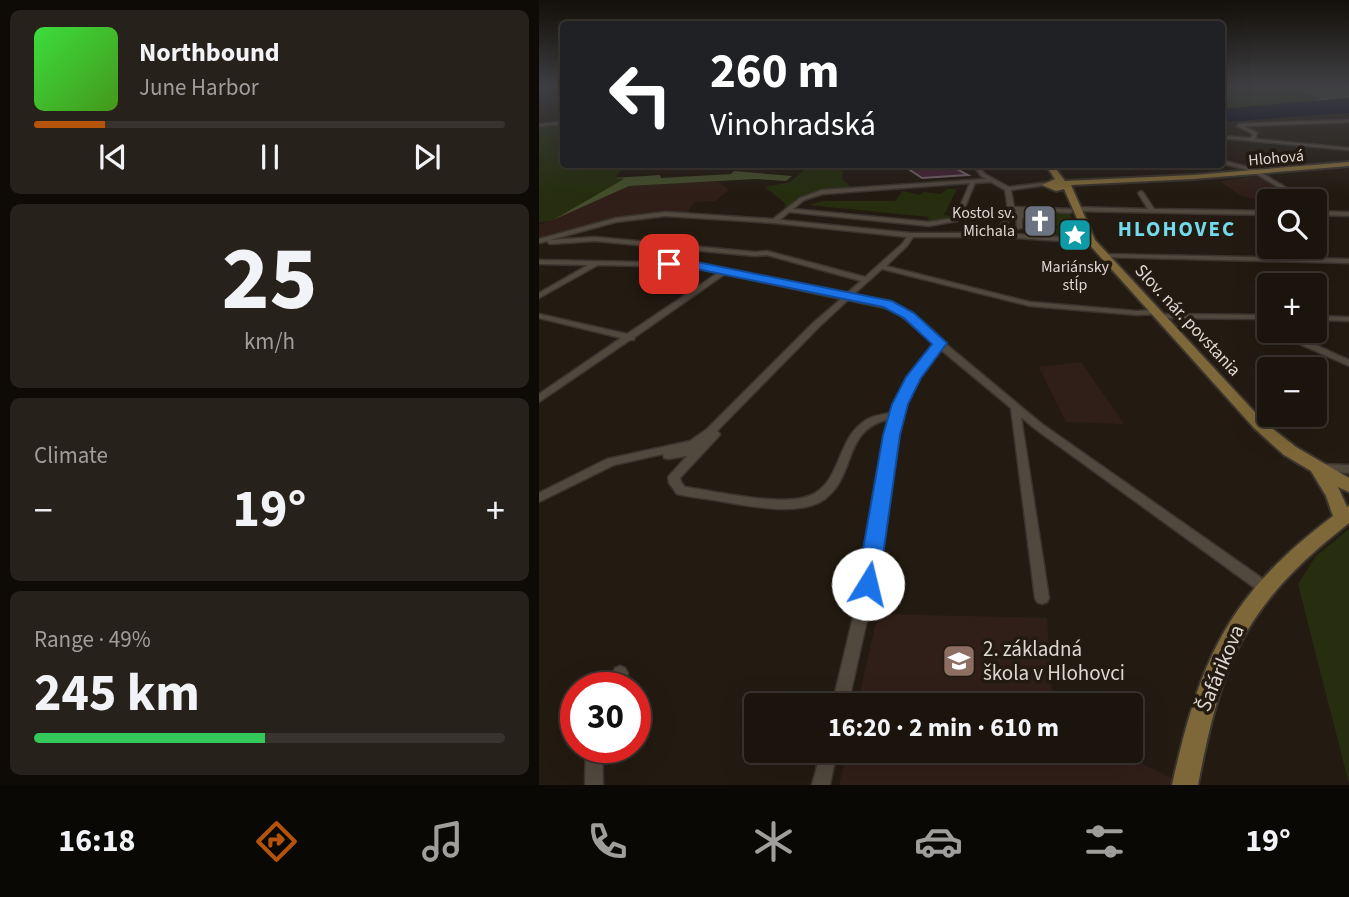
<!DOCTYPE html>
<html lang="en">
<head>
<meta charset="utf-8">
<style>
	body { margin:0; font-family:"Source Sans 3",sans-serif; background:#27211b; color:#f1f3f6; height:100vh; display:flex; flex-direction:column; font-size:26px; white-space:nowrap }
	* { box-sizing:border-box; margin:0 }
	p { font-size:23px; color:#9f9e9d }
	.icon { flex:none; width:38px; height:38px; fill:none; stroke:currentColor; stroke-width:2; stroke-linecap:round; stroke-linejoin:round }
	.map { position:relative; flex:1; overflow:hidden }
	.drawer { display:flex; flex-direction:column; gap:10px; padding:10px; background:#0e0b07; width:539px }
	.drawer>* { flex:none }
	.guide { position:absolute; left:21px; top:21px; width:665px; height:147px; border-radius:7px; box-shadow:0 7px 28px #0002,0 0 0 2px #38332e; background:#202124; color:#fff; overflow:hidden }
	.controls { position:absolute; left:718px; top:189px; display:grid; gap:14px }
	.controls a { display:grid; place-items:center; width:70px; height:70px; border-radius:7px; background:#1a140d; box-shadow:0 7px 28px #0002,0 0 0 2px #38332e; font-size:35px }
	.speed { position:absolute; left:21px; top:672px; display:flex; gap:14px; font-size:35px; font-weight:700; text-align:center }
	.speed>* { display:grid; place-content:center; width:91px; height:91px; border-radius:50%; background:#1a140d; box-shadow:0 7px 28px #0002,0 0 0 2px #38332e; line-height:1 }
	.speed .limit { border:10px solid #d22; background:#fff; color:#111 }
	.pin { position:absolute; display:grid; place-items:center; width:60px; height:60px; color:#fff; margin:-30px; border-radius:14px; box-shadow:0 4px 10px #0006 }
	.me { position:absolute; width:77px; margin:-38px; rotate:9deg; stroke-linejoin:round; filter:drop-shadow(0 0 5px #0008) }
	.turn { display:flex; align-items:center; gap:24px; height:147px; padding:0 35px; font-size:32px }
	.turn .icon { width:91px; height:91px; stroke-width:2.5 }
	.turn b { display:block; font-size:49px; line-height:60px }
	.big { font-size:52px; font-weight:700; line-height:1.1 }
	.drawer .card { flex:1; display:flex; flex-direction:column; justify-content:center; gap:10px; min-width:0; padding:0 24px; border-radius:10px; background:#27211b }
	.drawer .dial { align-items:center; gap:0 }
	.dial b { font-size:91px; line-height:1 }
	.song { display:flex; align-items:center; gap:21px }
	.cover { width:84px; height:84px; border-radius:10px; background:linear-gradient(135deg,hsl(120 70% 55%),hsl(100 70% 35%)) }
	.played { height:7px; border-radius:4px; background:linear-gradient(90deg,#b45309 15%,#38332e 15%) }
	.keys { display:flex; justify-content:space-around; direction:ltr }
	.heat { display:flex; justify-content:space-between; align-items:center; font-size:38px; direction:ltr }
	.charge { height:10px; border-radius:5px; background:linear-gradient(90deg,#34c759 49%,#38332e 0) }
	.trip { position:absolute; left:205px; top:693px; width:399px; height:70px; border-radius:7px; background:#1a140d; box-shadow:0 7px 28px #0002,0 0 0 2px #38332e; font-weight:700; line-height:70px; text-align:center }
	.tabs { display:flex; height:112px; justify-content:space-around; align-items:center; background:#0a0805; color:#9f9e9d }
	.tabs .icon { width:49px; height:49px }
	.tabs .current { color:#b45309 }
	.tabs b { font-size:32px; color:#f1f3f6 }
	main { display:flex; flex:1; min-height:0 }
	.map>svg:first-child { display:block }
	.education { fill:#301f18 }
	.green { fill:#262e0f }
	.forest { fill:#454e2c }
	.water { fill:#00051b }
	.building { fill:#442332; stroke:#726369; stroke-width:2 }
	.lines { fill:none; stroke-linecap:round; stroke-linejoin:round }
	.street-casing { stroke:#3a342f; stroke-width:3 }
	.secondary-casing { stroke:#3a342f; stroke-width:4 }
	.street { fill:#52493e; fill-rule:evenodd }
	.secondary { fill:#7e6839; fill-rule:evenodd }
	.route { fill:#1a73e8; stroke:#114b97; stroke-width:2 }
	.labels { text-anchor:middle; stroke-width:7; stroke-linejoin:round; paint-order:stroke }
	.far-street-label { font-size:16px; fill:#ddd8d1; stroke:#231b11 }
	.far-poi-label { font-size:16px; fill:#ddd8d1; stroke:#231b11; text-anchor:end }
	.street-label { font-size:18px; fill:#ddd8d1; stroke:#231b11 }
	.far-district-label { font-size:21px; font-weight:bold; letter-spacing:2px; fill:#71daeb; stroke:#231b11 }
	.near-poi-label { font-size:21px; fill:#ddd8d1; stroke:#231b11; text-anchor:start }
	.near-street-label { font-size:21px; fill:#ddd8d1; stroke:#231b11 }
</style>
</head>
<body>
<main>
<section class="drawer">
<div class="card">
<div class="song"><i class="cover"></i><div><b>Northbound</b><p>June Harbor</p></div></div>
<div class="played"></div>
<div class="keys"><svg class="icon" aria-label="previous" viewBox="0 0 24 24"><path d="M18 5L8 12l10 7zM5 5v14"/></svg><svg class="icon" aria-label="pause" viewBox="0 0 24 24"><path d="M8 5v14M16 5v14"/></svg><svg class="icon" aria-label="next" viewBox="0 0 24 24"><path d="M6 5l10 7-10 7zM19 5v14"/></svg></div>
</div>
<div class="card dial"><b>25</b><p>km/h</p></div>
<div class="card"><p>Climate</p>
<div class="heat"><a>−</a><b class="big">19°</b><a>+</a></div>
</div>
<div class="card"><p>Range · 49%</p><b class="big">245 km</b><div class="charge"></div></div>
</section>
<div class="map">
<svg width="810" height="785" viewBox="0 0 810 785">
	<rect width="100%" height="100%" fill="#231b11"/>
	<!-- education -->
	<g class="education">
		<path d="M719,176L762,201H730V208L722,201L702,196L680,181Z"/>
		<path d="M179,181L190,190L176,201L155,202L149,212L92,215L0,239V225L90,186Z"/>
		<path d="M542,362L585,424L527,422L500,367Z"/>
		<path d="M339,614L508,618L514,705H318Z"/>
		<path d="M308,751H577L635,779L634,785H300Z"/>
	</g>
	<!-- green -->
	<g class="green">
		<path d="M683,86L754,89L783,99L683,109Z"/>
		<path d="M24,124V164L87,165L76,177L86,179L14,220L0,223V125Z"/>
		<path d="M305,164L303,179L313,188L262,196L249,207H245L247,204L226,187L251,182L271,165Z"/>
		<path d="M408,189H418L405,215L416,217L388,222L390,217L270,205L283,201H356L364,191L381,195L384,192L402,194Z"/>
		<path d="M506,212L530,213L542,236L508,235L505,230L519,228Z"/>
		<path d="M810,529V784L759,584L777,556Z"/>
	</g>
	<!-- forest -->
	<g class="forest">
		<path d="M722,86H810V98L773,102L782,98L754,89L687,87Z"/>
		<path d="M195,171L253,176L247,181L216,179L90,186L14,220L85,179L75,178L121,175L122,178L192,174Z"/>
	</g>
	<!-- water -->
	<path class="water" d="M810,98V113L683,122V109Z"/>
	<!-- building -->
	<path class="building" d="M389,165L385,168H416L429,175L383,178L368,168Z"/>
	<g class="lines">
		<defs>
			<g id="street">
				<path d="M810,120V122L705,126L718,133L716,139L810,148V150L682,138V136L712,138L714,134L698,126L700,124Z"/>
				<path d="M24,122V124L0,126V124Z"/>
				<path d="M682,160L716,169L770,201H763L712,171L682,163Z"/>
				<path d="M433,164H438L446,174L470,187L510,182L511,183L508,185L472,190L475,207L531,209L534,211L531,213L484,210L496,226L509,231V233L507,234L492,228L483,217V228L478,229L477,210L475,209L464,233L552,239L555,241L552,243L460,237H374L368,246L347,266L491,302L598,311L615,310L619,312L618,314L598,315L491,306L343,269L313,296L361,306L503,424L730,583L732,587L730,591L725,593L720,591L495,428L482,417L510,598L508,602L503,604L498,602L496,598L472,408L401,349L379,378L366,404L357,435L336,584L309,705H293L322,584L347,435L351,419C303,429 318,475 286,499C260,518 205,505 175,500C163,498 150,497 138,494L130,483L129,477L148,456L129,459L125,458L124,454L75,465L0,502V493L68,459L151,441L168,429L274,323L302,299L186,274L96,337L95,340H91L0,402V394L82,338L0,318V314L88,334L179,273L153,267L59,265L0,298V293L49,265L0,264V260L153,263L306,295L322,281L228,255L216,256L56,241L11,244L9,243V241L0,243V239L77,218L126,212L234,219L261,198L283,190L447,179L442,176ZM452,182L466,190L469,210L458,233H372L241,220L250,212L390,226L418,221L421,219L436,183ZM431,183L416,218L390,222L254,209L265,200L284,194ZM126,216L235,223L368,237L363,244L326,277L228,251L216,252L56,237L11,240L77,222ZM309,300L355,310L396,344C379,365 361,386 354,413C343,414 331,416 323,423C298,441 301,485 270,496C242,507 176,491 146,487L142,482L141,478L180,436L181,434L178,431L280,327Z"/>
				<path d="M602,191L604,192L615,209L730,211V215L536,211L533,209L536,207L609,209L599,193Z"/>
				<path d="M775,211L810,212V216L775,215Z"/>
				<path d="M565,254L810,259V263L563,257L562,256Z"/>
				<path d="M616,314L730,315V319L619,318L615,316Z"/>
				<path d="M775,316L810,317V321L775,320Z"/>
				<path d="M744,331H753L764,339L810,360V366L758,343Z"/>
				<path d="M782,464L810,465V473L778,471L776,468L778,465Z"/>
				<path d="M81,666L86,668L89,673L84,688H68L76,668Z"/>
				<path d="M47,747H63L64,785H46Z"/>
				<path d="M282,751H298L291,785H273Z"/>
			</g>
			<path id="secondary" d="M810,162V166L654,179L532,185L556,240L725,422L757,447L810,478V492L799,487L808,507L810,506V523C707,604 683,658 659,785H633C661,659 688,596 794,516L787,496L772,471L745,455L715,428L549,243L525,189L517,191L503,185L516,179L506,164H513L526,181L654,175Z"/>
		</defs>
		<!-- street casing -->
		<use href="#street" class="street-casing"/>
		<!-- secondary casing -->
		<use href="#secondary" class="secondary-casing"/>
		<!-- street -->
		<use href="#street" class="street"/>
		<!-- secondary -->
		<use href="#secondary" class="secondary"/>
	</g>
	<!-- sky -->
	<linearGradient id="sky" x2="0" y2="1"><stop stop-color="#130f09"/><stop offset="0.44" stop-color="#3f3f43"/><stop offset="1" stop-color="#3f3f43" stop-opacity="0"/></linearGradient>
	<rect width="810" height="195" fill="url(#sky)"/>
	<!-- route -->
	<path class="route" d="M130,260L153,261L353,301L375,313L408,343L382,378L369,404L361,435L340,584L337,591L329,593L321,591L318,584L344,435L353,404L367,377L393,344L365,318L344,307L153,268L126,266V261Z"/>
	<!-- icons -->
	<defs>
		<symbol id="church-square" viewBox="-11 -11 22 22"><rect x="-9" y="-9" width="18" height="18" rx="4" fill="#6b7280" stroke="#231b11"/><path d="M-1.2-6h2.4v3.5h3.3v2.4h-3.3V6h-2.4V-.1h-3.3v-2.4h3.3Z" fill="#fff"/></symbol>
		<symbol id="sight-square" viewBox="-11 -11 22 22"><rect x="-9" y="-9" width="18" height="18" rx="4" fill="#0f9aa8" stroke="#231b11"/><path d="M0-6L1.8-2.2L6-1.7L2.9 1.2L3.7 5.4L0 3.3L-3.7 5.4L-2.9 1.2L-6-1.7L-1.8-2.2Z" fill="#fff"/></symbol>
		<symbol id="school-square" viewBox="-11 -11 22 22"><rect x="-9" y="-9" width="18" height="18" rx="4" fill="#8d6e63" stroke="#231b11"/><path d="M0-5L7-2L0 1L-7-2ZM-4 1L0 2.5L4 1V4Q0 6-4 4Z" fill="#fff"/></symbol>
	</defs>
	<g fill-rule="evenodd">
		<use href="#church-square" x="482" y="202" width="38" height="38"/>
		<use href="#sight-square" x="517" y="216" width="38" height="38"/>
		<use href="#school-square" x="401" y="642" width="38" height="38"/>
	</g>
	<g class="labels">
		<!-- far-street labels -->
		<g class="far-street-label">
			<text transform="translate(737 157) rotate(-5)" y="6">Hlohová</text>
		</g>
		<!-- far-poi labels -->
		<g class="far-poi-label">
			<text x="476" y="218">Kostol sv.<tspan x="476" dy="18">Michala</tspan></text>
			<text x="536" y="272" text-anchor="middle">Mariánsky<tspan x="536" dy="18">stĺp</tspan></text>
		</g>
		<!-- street labels -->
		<g class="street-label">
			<text transform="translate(649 320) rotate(47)" y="6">Slov. nár. povstania</text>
		</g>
		<!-- far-district labels -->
		<g class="far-district-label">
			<text x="638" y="236">HLOHOVEC</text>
		</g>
		<!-- near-poi labels -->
		<g class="near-poi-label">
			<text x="444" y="656">2. základná<tspan x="444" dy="24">škola v Hlohovci</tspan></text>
		</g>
		<!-- near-street labels -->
		<g class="near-street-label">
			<text transform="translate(681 668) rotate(-67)" y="7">Šafárikova</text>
		</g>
	</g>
</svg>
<div class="controls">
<a><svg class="icon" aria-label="search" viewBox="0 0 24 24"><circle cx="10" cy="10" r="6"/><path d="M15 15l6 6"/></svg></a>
<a>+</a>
<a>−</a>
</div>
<div class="speed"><div class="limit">30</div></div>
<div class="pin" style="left:130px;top:264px;background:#d93025"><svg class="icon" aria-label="arrive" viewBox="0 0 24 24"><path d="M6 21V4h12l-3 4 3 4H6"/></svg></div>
<svg class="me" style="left:329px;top:584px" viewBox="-20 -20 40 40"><circle r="19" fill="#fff"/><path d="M0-13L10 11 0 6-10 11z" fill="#1a73e8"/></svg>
<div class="trip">16:20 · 2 min · 610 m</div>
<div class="guide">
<div class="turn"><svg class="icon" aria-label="left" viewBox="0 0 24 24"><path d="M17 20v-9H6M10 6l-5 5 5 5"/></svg><div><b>260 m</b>Vinohradská</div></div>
</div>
</div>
</main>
<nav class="tabs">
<b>16:18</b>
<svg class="icon current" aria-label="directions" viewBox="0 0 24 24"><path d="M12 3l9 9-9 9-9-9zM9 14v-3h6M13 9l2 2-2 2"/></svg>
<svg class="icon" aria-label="music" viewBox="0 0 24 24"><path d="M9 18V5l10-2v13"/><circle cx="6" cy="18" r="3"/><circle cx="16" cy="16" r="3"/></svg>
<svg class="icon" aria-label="phone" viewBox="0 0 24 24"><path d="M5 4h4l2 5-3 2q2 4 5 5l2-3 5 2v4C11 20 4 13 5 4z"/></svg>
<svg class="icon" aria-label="climate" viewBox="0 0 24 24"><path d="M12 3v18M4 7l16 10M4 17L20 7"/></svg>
<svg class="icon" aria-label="car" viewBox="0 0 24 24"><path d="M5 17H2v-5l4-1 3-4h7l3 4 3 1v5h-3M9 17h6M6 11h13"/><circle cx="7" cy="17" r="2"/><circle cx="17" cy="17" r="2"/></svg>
<svg class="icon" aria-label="filters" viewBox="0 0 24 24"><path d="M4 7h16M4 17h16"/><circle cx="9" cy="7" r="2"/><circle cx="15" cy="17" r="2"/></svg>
<b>19°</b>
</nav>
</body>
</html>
